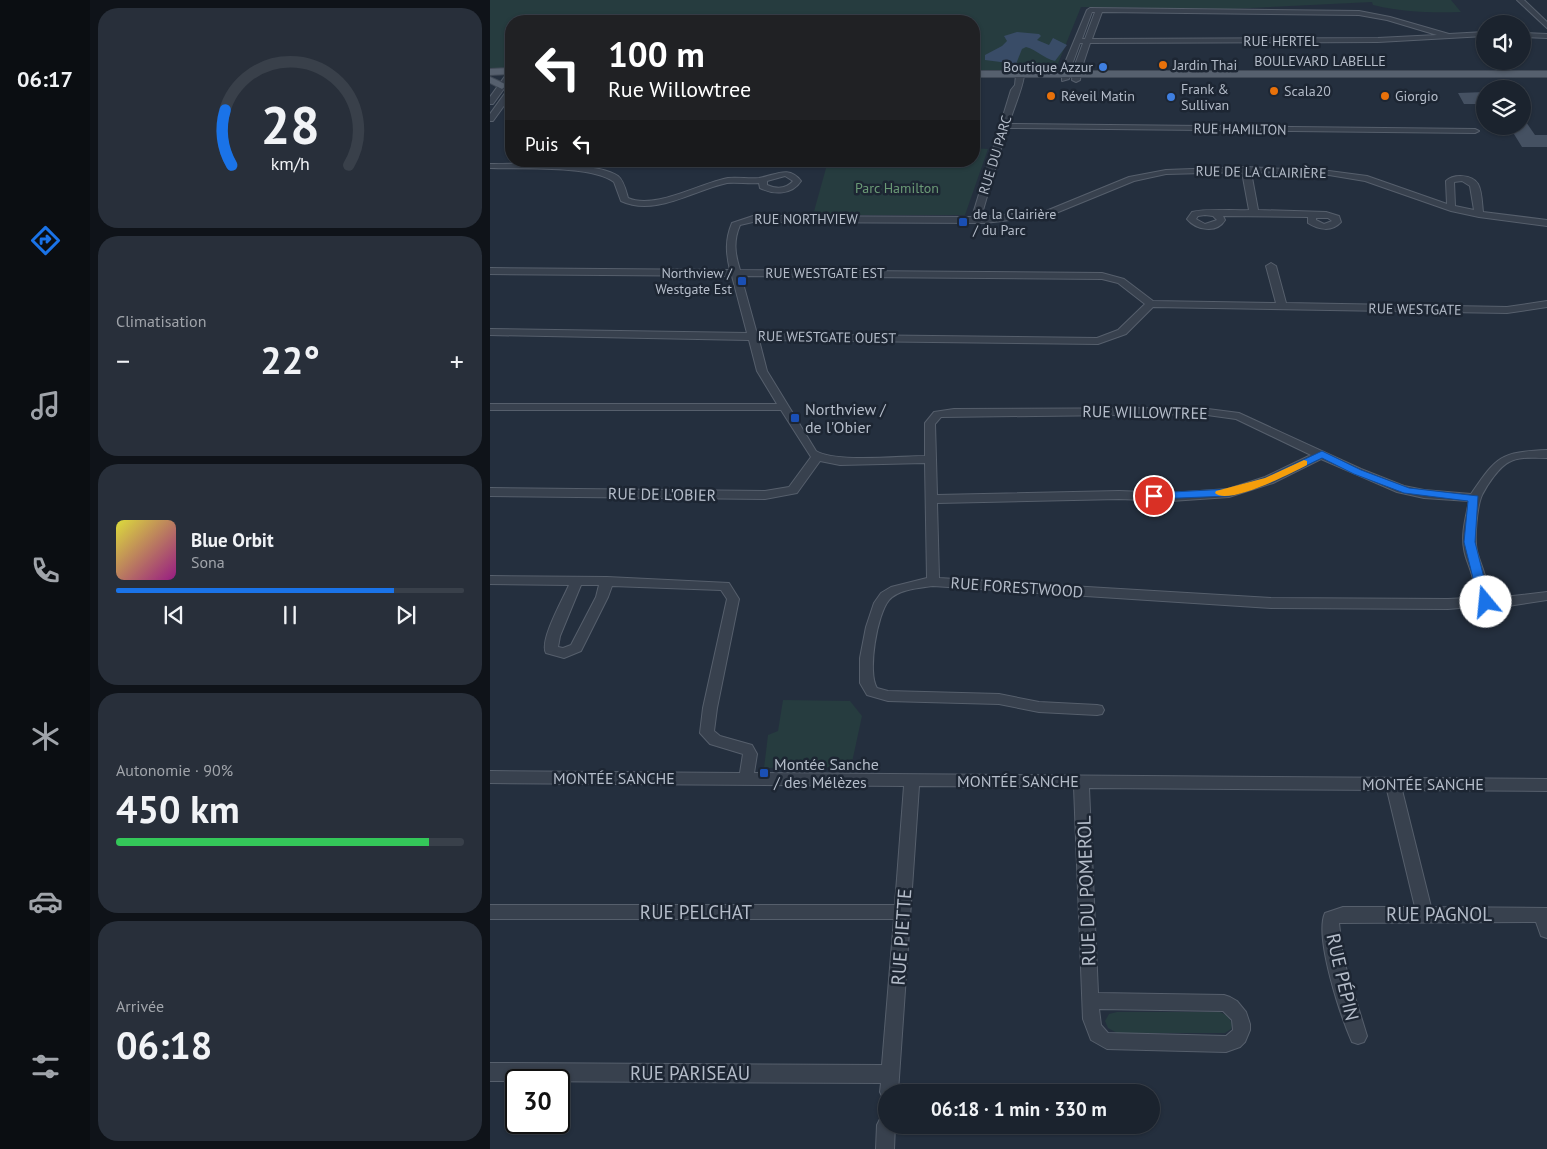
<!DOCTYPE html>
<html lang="fr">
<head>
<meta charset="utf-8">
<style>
	body { margin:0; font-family:"PT Sans",sans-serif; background:#282f3a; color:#f1f3f6; height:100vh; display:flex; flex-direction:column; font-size:19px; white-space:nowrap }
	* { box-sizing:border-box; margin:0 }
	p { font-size:16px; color:#a0a4aa }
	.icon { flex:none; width:28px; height:28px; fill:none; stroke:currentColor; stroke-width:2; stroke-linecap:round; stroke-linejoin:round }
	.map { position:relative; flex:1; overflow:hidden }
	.panel { display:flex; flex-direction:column; gap:8px; padding:8px; background:#0f1319; width:400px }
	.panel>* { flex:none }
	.hud { position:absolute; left:15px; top:15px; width:475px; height:152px; border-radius:20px; box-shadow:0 1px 4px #0004,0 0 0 1px #39404a; background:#202124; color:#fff; overflow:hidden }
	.fabs { position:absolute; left:986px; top:15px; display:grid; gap:10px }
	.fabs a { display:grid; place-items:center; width:55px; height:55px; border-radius:50%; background:#1b232e; box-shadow:0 1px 4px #0004,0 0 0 1px #39404a; font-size:25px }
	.speed { position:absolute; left:15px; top:1069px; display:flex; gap:10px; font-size:25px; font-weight:700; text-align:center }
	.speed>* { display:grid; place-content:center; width:65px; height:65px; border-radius:50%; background:#1b232e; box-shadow:0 1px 4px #0004,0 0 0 1px #39404a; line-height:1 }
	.speed .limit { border:2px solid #111; border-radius:8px; background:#fff; color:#111 }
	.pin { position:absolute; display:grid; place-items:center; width:42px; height:42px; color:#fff; margin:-21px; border:2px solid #fff; border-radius:50%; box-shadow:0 1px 5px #0007 }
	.me { position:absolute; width:55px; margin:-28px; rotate:343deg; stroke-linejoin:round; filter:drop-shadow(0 0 4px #0008) }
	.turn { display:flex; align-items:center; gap:18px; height:105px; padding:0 20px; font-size:22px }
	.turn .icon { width:65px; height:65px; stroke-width:2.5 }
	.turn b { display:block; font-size:35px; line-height:42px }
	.then { display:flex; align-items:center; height:48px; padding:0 20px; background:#0003; gap:10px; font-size:19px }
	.big { font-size:38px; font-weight:700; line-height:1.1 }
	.panel .card { flex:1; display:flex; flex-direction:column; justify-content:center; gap:8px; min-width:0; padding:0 18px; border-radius:20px; background:#282f3a }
	.panel .dial { align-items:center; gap:0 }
	.dial svg { height:130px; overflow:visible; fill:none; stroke:#39404a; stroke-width:7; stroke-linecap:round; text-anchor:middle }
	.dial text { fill:#f1f3f6; stroke:none }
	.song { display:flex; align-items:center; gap:15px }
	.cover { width:60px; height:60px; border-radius:8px; background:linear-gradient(135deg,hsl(60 70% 55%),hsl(310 70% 35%)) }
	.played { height:5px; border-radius:2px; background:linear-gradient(90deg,#1a73e8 80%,#39404a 80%) }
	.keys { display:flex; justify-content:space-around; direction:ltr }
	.heat { display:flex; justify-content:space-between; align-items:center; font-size:28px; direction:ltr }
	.charge { height:8px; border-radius:4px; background:linear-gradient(90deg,#34c759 90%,#39404a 0) }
	.trip { position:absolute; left:388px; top:1084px; width:282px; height:50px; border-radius:25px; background:#1b232e; box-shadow:0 1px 4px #0004,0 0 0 1px #39404a; font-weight:700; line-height:50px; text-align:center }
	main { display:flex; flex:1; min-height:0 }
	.tabs { display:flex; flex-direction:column; width:90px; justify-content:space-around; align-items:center; background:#0b0e12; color:#a0a4aa }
	.tabs .icon { width:35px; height:35px }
	.tabs .active { color:#1a73e8 }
	.tabs b { font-size:22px; color:#f1f3f6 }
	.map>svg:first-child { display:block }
	.green { fill:#263c3f }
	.water { fill:#394c67 }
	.building { fill:#455162 }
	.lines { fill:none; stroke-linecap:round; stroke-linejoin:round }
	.minor-casing { stroke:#565f6c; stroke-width:2 }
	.major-casing { stroke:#414a57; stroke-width:2 }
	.minor { fill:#38414e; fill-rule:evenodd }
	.major { fill:#56606e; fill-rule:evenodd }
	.route { fill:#1a73e8; stroke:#114b97 }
	.slow { fill:#f59e0b }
	.food-dot { fill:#e8710a; stroke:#1d2633; stroke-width:2 }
	.shop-dot { fill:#3f7fe0; stroke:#1d2633; stroke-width:2 }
	.transit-dot { fill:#1a4fb4; stroke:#1d2633; stroke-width:2 }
	.labels { text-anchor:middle; stroke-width:5; stroke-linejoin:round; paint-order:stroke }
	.far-street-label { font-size:14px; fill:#b4bcc9; stroke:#1d2633 }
	.far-poi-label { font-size:14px; fill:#b4bcc9; stroke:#1d2633; text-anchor:start }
	.far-park-label { font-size:14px; fill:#6b9a76; stroke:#1d2633 }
	.poi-label { font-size:16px; fill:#b4bcc9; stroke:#1d2633; text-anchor:start }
	.street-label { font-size:16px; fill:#b4bcc9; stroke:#1d2633 }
	.near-street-label { font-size:19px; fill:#b4bcc9; stroke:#1d2633 }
</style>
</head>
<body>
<main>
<nav class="tabs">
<b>06:17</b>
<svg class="icon active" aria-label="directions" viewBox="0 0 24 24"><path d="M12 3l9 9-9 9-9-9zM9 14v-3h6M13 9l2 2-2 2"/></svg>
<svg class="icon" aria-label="music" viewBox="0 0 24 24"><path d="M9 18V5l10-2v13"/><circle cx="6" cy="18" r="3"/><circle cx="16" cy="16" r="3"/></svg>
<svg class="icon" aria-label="phone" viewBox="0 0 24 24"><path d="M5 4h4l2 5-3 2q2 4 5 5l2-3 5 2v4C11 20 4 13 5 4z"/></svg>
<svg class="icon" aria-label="climate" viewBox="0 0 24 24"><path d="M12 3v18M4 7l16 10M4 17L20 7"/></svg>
<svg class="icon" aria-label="car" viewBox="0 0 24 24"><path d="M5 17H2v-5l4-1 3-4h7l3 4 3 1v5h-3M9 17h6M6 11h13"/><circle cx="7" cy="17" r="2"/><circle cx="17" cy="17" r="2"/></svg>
<svg class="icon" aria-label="filters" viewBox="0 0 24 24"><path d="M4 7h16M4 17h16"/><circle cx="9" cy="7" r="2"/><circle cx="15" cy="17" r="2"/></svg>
</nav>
<section class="panel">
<div class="card dial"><svg viewBox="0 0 100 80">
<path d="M14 69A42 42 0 1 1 86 69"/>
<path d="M14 69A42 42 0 0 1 10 35" stroke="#1a73e8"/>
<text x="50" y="56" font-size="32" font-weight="700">28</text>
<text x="50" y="72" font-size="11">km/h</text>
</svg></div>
<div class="card"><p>Climatisation</p>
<div class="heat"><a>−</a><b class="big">22°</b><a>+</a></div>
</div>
<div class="card">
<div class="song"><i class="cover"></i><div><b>Blue Orbit</b><p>Sona</p></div></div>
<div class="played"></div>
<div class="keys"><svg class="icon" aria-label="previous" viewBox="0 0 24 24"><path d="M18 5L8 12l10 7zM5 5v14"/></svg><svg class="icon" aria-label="pause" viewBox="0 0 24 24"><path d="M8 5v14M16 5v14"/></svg><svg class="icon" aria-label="next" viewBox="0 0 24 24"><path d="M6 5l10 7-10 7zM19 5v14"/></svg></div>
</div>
<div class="card"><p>Autonomie · 90%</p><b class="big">450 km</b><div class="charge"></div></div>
<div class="card"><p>Arrivée</p><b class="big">06:18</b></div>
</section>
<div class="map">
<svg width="1057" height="1149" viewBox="0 0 1057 1149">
	<rect width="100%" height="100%" fill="#242f3e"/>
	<!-- green -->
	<g class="green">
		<path d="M0,0H961L971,12C940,13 912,12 883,5L882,2L740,9L591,7L565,71L484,70V21H21V69H0Z"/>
		<path d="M484,148L498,149L475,215H323L338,161H484Z"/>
		<path d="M293,700L360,701L372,716L361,767L274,768L278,735L288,731Z"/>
		<path d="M627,1012H730L738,1016L742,1024L741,1029L735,1033H627L618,1028L615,1021L619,1014Z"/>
	</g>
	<!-- water -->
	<path class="water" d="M527,32L549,34L551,36L547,40L559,45L563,38L577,45L565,61C553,58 547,50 536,47L532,49L526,64L495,60V55L512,46L517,41L514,36Z"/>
	<!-- building -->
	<g class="building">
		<path d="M995,92V114L988,104H974L968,93Z"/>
		<path d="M1032,116L1045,135H1057V147H1032L1019,126H1032Z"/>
	</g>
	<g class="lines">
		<defs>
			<g id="minor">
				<path d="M1027,0H1034L1057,22V28Z"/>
				<path d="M600,8L869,11L900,17L959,34L995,32V36L888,42L600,43L591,70L590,80L586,82L582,80L583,70L593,43H590L580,70L579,79L572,81V70L597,10ZM602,12H605L595,39H592ZM612,12L869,15L897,20L947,35L888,38L602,39Z"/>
				<path d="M1032,33L1057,34V38L1032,37Z"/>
				<path d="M18,72H21V79L3,104H0V97Z"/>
				<path d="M530,73L534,75C533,88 523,109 519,124L985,129L989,131L985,133L517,128L491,217L556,211L639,177L676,170L756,167L839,171L877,176L957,204L956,181C963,174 982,174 988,184C992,191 992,204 993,212L1057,220V226L989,217L961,211L875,181L839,175L761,172L768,210L836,212L849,216L851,222C842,232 829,230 818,223V217L733,216L735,220C727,234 706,230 697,219L702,212C718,208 742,211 759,210L752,172L676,174L644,181L561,215L495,223L263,222L250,225C243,241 245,254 250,270L612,273L634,279L663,301L786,303L776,266L781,263L786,266L796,303L1017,307L1057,301V307L1017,313L663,307L636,334L608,344L269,340L277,371L326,451C347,463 409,456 435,456V423L444,412L464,409L710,408L749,413L871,469L914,486L934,490L981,494C1007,456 1010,452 1057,450V458C1045,458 1030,456 1019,462C1009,467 997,485 992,495C987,506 984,539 987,551C990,565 1001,582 995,596L1005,598L1057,592V600L1005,608L989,603L981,607L958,609L781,608L443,586C429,588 409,589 399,600C387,614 377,673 387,688L398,691L509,694L549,702L607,705L612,706L614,710L612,714L607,715L549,712L509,704L398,701L377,695L370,683V658L376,627L384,603L391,593L401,587L437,578L435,463L350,465L330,461L307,493L275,499L0,496V488L275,491L299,487L321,457L291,410H0V404H287L267,371L259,340L0,335V329L257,333L242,276L0,274V268L240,270C236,253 235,240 242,223L263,216L482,217L521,90L525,85L526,75ZM972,181L980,186L984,210L965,206L964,182ZM715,215L723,216L727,220L715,224L706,219L708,216ZM826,218H838L842,221L834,224L826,220ZM251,276L612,279L628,283L655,304L628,330L607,338L267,334ZM710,414L746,419L821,455L775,477L738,489L681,493L629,491L447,495L445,424L451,417ZM831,459L907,492L934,498L979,501C976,517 971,533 974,549C976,564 988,579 982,595L978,598L958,599L781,598L449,578L447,503L629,499L681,501L739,497L783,483Z"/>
				<path d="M18,89H21V96L3,121H0V114Z"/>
				<path d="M0,164C28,164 107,161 128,176C134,181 136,191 138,198C165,210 210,183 238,178C249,177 259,179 269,178C286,175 299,165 311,181C302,195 284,195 270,188L269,183C258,184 248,182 237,183C204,190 165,217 131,201L124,182C103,165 28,169 0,168ZM295,176L303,181C296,189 286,189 277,185V181Z"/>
				<path d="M0,576L117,577L239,583L249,599L227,708L224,731L230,736L262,745L267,754L264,773L1057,779V791L912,790L941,907L1057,908V938L1051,936L1046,922L849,923L853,958L877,1036L874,1042L868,1044L862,1042C851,1017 824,937 835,913L853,907H925L897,790L599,788L608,993L734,995L740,997L747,1001L756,1012L760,1024V1030L755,1042L750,1047L736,1052L617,1049L601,1040L593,1019L584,787L429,786L408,1092H396V1100L393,1098L390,1092L391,1083L0,1081V1063L392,1065L404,919H0V905H405L414,786L0,783V771L250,773L253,754L220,744L210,733L213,708L237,599L231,590L122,586L118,597L91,651L74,658L56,653C49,641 73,599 79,585L0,584ZM91,585H109L106,597L81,645L73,648L68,647L70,636ZM609,1009L733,1011L742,1020L743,1030L736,1036L618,1033L611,1025Z"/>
				<path d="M396,1116V1125H405L404,1149H386L387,1125L390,1119Z"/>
			</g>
			<g id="major">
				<path d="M21,68V74L0,75V69Z"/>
				<rect x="484" y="71" width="573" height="6"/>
				<path d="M0,77L15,84L16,86L12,89L0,83Z"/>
			</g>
		</defs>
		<!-- minor casing -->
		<use href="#minor" class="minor-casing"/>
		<!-- major casing -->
		<use href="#major" class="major-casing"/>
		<!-- minor -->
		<use href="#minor" class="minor"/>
		<!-- major -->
		<use href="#major" class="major"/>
	</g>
	<!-- route -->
	<path class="route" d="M832,451L871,470L919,488L988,496L985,542L996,586L993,596L1000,599V604H991L981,598L985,586L974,542L978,501L914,493L864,474L832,458L782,482L739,496L664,499L659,496L664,493L738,489L775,478Z"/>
	<!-- slow -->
	<path class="slow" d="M814,460L817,461V465C802,473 737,506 725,493L726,491L775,478Z"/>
	<!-- markers -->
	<g class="food-dot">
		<circle cx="673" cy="65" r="5"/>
		<circle cx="784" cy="91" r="5"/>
		<circle cx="561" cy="96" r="5"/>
		<circle cx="895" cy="96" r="5"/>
	</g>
	<g class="shop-dot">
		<circle cx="613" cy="67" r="5"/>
		<circle cx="681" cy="97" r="5"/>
	</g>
	<g class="transit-dot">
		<rect x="468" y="217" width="10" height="10" rx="2.5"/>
		<rect x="247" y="276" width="10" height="10" rx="2.5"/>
		<rect x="300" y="413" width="10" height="10" rx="2.5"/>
		<rect x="269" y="768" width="10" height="10" rx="2.5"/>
	</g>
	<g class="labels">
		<!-- far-street labels -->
		<g class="far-street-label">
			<text x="791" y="46">RUE HERTEL</text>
			<text x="830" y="66">BOULEVARD LABELLE</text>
			<text transform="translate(750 129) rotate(1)" y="5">RUE HAMILTON</text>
			<text transform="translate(505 155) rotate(-73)" y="5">RUE DU PARC</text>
			<text transform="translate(771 172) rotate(1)" y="5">RUE DE LA CLAIRIÈRE</text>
			<text x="316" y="224">RUE NORTHVIEW</text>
			<text x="335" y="278">RUE WESTGATE EST</text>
			<text transform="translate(925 309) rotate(1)" y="5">RUE WESTGATE</text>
			<text transform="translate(337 337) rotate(1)" y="5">RUE WESTGATE OUEST</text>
		</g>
		<!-- far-poi labels -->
		<g class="far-poi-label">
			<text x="683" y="70">Jardin Thai</text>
			<text x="603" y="72" text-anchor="end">Boutique Azzur</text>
			<text x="691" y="94">Frank &amp;<tspan x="691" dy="16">Sullivan</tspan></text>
			<text x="794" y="96">Scala20</text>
			<text x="571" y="101">Réveil Matin</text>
			<text x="905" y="101">Giorgio</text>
			<text x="483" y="219">de la Clairière<tspan x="483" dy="16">/ du Parc</tspan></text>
			<text x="242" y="278" text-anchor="end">Northview /<tspan x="242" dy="16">Westgate Est</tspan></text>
		</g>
		<!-- far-park labels -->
		<g class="far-park-label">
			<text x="407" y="193">Parc Hamilton</text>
		</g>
		<!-- poi labels -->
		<g class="poi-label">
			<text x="315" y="415">Northview /<tspan x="315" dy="18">de l'Obier</tspan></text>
			<text x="284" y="770">Montée Sanche<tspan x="284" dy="18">/ des Mélèzes</tspan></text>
		</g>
		<!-- street labels -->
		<g class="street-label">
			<text transform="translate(655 412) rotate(1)" y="6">RUE WILLOWTREE</text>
			<text transform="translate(172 494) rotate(1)" y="6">RUE DE L'OBIER</text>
			<text transform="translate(527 587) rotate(4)" y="6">RUE FORESTWOOD</text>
			<text x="124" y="784">MONTÉE SANCHE</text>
			<text x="528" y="787">MONTÉE SANCHE</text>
			<text x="933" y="790">MONTÉE SANCHE</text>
		</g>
		<!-- near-street labels -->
		<g class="near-street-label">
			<text transform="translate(596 891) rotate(-92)" y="7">RUE DU POMEROL</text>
			<text x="206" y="919">RUE PELCHAT</text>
			<text x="949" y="921">RUE PAGNOL</text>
			<text transform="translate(411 937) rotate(-86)" y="7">RUE PIETTE</text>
			<text transform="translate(853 977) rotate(77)" y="7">RUE PÉPIN</text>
			<text x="200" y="1080">RUE PARISEAU</text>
		</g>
	</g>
</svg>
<div class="fabs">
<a><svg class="icon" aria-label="sound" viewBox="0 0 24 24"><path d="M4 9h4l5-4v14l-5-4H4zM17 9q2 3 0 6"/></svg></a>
<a><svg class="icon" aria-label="layers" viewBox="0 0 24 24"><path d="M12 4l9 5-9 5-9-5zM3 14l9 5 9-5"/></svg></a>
</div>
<div class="speed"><div class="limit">30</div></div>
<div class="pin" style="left:664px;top:496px;background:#d93025"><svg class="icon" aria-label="arrive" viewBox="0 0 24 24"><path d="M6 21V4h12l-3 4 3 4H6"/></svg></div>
<svg class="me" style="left:996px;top:602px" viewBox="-20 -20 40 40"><circle r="19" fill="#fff"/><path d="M0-13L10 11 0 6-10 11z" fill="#1a73e8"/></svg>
<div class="trip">06:18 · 1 min · 330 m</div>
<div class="hud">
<div class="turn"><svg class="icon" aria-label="left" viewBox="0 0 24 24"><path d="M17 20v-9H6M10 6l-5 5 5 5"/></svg><div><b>100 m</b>Rue Willowtree</div></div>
<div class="then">Puis<svg class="icon" aria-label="left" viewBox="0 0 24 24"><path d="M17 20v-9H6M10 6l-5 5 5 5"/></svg></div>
</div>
</div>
</main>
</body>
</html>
